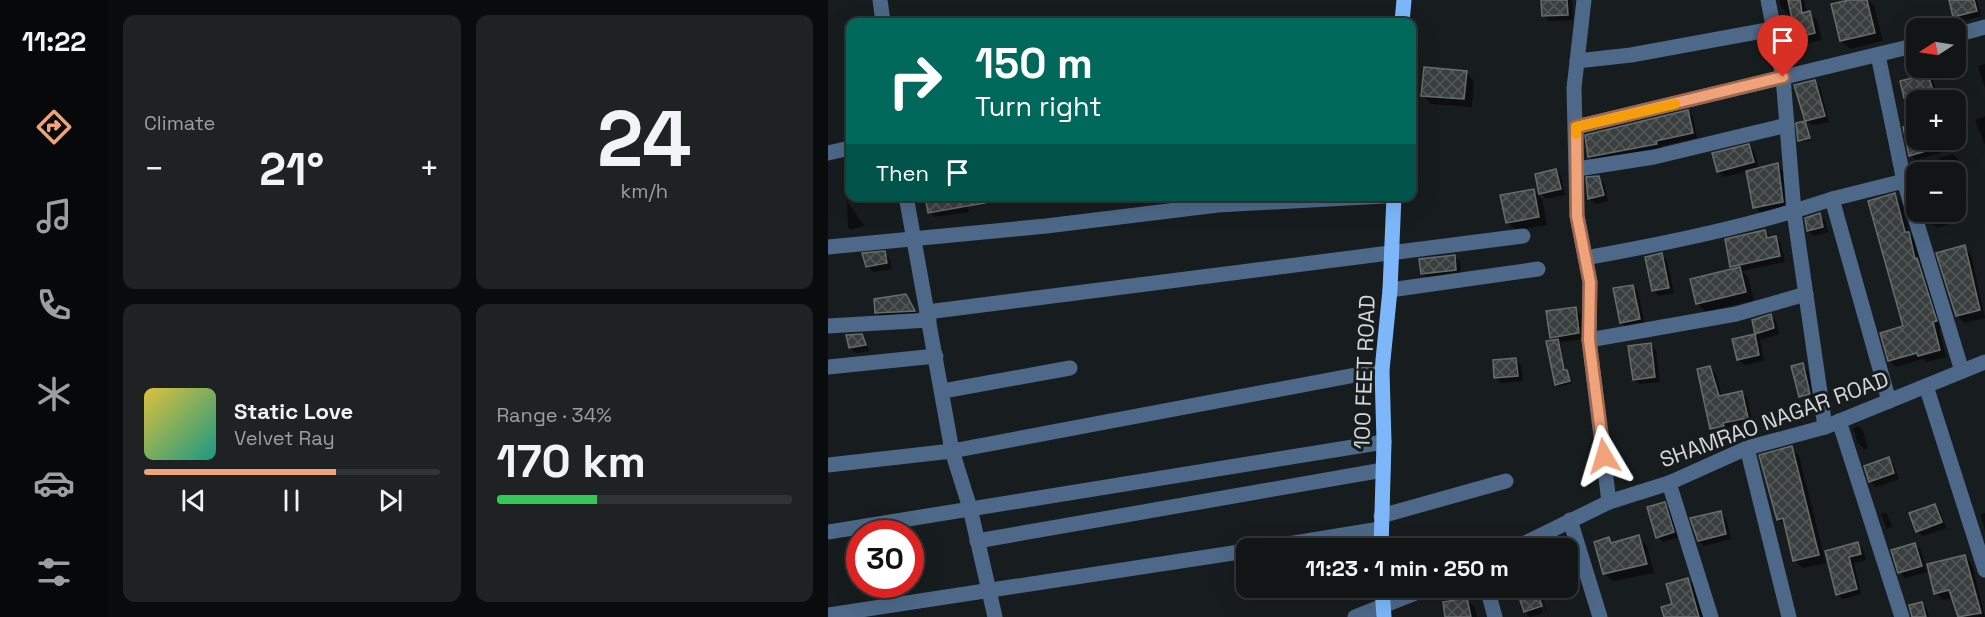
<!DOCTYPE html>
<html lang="en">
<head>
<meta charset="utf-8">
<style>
	body { margin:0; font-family:"Space Grotesk",sans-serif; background:#1e2223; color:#f1f3f6; height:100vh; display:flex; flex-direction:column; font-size:22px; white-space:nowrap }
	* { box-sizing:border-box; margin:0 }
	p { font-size:20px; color:#9c9fa1 }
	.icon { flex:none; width:33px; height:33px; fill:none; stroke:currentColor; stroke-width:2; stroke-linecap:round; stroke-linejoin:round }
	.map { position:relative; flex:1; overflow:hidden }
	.drawer { display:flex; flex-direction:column; gap:15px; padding:15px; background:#090c0c; width:720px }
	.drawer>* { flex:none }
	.hud { position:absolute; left:18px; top:18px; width:570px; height:183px; border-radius:12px; box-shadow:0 6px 24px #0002,0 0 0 2px #303435; background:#00695c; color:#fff; overflow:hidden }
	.needle { width:39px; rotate:258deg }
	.buttons { position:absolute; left:1078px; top:18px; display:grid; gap:12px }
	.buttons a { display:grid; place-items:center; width:60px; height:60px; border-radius:12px; background:#111516; box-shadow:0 6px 24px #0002,0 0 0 2px #303435; font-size:30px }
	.speed { position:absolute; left:18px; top:520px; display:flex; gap:12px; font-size:30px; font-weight:700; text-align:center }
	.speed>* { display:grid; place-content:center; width:78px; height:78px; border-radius:50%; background:#111516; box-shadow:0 6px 24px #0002,0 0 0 2px #303435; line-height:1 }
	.speed .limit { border:9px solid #d22; background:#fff; color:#111 }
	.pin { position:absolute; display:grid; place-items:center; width:51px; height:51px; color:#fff; margin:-62px -26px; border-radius:50% 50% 50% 0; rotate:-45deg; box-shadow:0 0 6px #0007 }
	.pin .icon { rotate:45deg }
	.me { position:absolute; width:66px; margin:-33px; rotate:353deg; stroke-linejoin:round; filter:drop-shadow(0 0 4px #0008) }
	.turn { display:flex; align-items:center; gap:21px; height:126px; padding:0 30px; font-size:27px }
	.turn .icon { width:78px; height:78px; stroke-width:2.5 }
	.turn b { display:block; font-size:42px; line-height:51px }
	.then { display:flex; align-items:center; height:57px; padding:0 30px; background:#0003; gap:12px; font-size:22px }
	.big { font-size:45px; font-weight:800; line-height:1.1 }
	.drawer .card { flex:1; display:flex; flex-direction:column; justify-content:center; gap:9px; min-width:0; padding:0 21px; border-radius:12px; background:#1e2223 }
	.drawer .dial { align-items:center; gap:0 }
	.dial b { font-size:78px; line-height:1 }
	.song { display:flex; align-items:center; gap:18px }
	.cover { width:72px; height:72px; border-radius:9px; background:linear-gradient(135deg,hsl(50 70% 55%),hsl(170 70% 35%)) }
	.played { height:6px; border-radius:3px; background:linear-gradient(90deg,#f0a27a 65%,#303435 65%) }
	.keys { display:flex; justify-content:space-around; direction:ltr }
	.heat { display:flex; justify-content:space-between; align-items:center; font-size:33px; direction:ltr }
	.charge { height:9px; border-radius:4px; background:linear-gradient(90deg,#34c759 34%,#303435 0) }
	.drawer .tiles { flex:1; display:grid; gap:15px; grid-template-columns:repeat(2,1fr) }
	.trip { position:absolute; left:408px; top:538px; width:342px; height:60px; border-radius:12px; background:#111516; box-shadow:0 6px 24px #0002,0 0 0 2px #303435; font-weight:800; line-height:60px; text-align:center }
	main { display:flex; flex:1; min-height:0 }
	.dock { display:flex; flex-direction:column; width:108px; justify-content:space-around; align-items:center; background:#070809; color:#9c9fa1 }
	.dock .icon { width:42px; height:42px }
	.dock .selected { color:#f0a27a }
	.dock b { font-size:27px; color:#f1f3f6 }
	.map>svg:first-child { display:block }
	.shadow { fill:#0007 }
	.building { fill:url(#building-cross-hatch); stroke:#676d6c; stroke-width:1.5 }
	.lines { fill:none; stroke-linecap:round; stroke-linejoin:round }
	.minor { stroke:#4d6888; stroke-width:15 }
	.major { stroke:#7db7fa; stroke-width:15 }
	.route-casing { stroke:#9c694f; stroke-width:15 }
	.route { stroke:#f0a27a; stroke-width:10 }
	.slow { stroke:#f59e0b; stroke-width:10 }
	.labels { text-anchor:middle; stroke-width:6; stroke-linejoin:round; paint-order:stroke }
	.street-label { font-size:22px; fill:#d4d7d8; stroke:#171c1e }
</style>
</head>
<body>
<main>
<nav class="dock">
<b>11:22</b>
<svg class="icon selected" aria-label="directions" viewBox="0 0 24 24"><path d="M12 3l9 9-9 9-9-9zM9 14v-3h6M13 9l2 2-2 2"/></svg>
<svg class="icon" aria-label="music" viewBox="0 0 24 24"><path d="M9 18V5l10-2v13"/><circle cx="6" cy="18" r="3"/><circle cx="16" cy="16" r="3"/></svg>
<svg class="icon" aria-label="phone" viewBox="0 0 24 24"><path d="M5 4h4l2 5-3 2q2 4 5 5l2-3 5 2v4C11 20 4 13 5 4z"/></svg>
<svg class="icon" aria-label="climate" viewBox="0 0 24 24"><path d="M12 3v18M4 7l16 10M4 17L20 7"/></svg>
<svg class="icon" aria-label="car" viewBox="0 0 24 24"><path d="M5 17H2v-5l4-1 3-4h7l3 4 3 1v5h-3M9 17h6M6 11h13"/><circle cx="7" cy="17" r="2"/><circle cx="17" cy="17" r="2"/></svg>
<svg class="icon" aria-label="filters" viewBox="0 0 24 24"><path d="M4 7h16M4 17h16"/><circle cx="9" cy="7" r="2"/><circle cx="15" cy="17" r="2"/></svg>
</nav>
<section class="drawer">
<div class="tiles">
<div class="card"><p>Climate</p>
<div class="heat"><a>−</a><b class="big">21°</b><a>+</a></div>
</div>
<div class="card dial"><b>24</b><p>km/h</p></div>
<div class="card">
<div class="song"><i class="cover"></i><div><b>Static Love</b><p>Velvet Ray</p></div></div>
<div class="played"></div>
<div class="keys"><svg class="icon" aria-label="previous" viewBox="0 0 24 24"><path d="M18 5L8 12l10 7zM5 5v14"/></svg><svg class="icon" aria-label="pause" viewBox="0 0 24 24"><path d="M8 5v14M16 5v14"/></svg><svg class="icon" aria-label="next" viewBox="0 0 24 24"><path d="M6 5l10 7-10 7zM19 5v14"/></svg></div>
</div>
<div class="card"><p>Range · 34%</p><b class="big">170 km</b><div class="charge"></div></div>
</div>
</section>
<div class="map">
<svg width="1157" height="617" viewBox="0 0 1157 617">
	<defs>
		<pattern id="building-cross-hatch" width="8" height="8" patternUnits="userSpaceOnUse" patternTransform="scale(1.5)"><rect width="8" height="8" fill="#393f3e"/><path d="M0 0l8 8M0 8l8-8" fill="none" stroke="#555a59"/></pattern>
	</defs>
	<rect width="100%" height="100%" fill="#171c1e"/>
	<!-- shadow -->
	<g class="shadow">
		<path d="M715,0H744L745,20L721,21L715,15Z"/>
		<path d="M951,0H976L979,13L989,20L994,40L977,44L970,37L964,13L960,14L953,7Z"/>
		<path d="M1027,0H1040L1046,6L1055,41L1022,49L1013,41Z"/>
		<path d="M1123,0H1149L1153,16L1132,22L1127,16Z"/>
		<path d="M1157,64V88L1150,66Z"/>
		<path d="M638,73L646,81L644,107L603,104L595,95Z"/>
		<path d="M1100,76L1105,81L1109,96L1083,103L1078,98Z"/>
		<path d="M986,81L992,87L1001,122L984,125L979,120Z"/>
		<path d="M1128,108L1135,131L1128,132Z"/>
		<path d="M859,112L865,117L869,138L833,146L834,149L767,162L761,157Z"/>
		<path d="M1157,116V145L1147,120Z"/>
		<path d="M979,122L983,140L974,142L970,124Z"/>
		<path d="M1089,125V140H1109L1113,153L1088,160L1082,155Z"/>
		<path d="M921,146L926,151L931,169L949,165L958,174L963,211L935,216L927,207L920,171L896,177L890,171Z"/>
		<path d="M1125,154L1131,160L1135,176L1128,177V172H1115L1111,158Z"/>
		<path d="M728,170L733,176L737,195L718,199L713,193Z"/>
		<path d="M22,174V196H37L24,200L19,194L18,175Z"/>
		<path d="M770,177L776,183L780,201L767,204L761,199L759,179Z"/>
		<path d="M705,190L714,199L719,225L688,230L679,222Z"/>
		<path d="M1066,195L1073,202L1082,234L1088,240L1092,263L1114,328L1111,329L1118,357L1098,362L1095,359L1068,367L1061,360L1077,327Z"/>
		<path d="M19,200V201L36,226L23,230L20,227Z"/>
		<path d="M138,200L141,212L107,217L102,212Z"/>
		<path d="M1128,210L1131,221L1109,228L1103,222L1100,212Z"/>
		<path d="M991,215L997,220L1000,232L986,236L980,231Z"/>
		<path d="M937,232L953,243L957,262L914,271L920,277L926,300L878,312L869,303L906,270L903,267L899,240Z"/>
		<path d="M1136,247L1143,254L1157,318L1136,323L1129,316Z"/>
		<path d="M56,253L62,259L64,269L45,272L40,266Z"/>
		<path d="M834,255L839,260L846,293L831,296L826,291Z"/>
		<path d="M626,256L632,262L633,275L600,278L594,273Z"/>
		<path d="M805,286L810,292L817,325L799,328L793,322Z"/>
		<path d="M77,296L91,316L54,318L49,313Z"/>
		<path d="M747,308L753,314L756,339L732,342L737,372L741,374L744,383L730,387L728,384L727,341L723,337Z"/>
		<path d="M942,316L948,321L951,334L932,340L936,361L916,365L910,359L906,340L929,336L926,321Z"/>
		<path d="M33,335L42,351L28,353L22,348Z"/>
		<path d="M822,344L828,350L832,382L812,384L806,379Z"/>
		<path d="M688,360L693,365L695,381L673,383L668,378Z"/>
		<path d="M975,365L980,371L987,400L978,402L972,396Z"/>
		<path d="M882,368L888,374L894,397L914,393L919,398L925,423L900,428V432L889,434L883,429Z"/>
		<path d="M1030,426L1035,431L1040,448L1036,449L1030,443L1025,428Z"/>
		<path d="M963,448L971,456L998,563L975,568L967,561L959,528L950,519Z"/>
		<path d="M1060,459L1066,465L1071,479L1048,487L1042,481Z"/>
		<path d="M836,503L842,509L851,537L835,542L830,537Z"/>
		<path d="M1106,505L1112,511L1118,528L1095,536L1089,531Z"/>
		<path d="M892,512L898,518L903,539L876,546L871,541Z"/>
		<path d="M1058,512L1064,527L1059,529L1053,514Z"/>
		<path d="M1157,513V531L1153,514Z"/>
		<path d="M810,537L819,546L826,573L785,581L776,573L781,539L786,544Z"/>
		<path d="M1029,544L1035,549L1038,560L1026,563L1033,594L1015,599L1009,594L999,552Z"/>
		<path d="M1087,544L1093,550L1099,572L1077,578L1072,572Z"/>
		<path d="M1137,556L1144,564L1157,617H1131L1125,598L1115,600L1108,593Z"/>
		<path d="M860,579L868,588L876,617H837Z"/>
		<path d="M690,588H707L715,613L702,617L697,612Z"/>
		<path d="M710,588H711L719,612H718Z"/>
		<path d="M639,600L647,608L649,617H619Z"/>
		<path d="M1094,604L1099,609L1101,617H1083L1082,607Z"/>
	</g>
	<!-- building -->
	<g class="building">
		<path d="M713,0H739L740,15L714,16Z"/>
		<path d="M960,0H972L974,13L982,11L987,33L968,38Z"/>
		<path d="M1021,0H1039L1047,33L1012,41L1003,4Z"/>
		<path d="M1121,0H1146L1149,11L1125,17Z"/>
		<path d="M596,67L639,71L636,99L593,96Z"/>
		<path d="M1100,74L1105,91L1076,98L1072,81Z"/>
		<path d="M987,80L997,116L977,121L966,85Z"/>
		<path d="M860,110L865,133L828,141L829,144L760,157L757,135Z"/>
		<path d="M977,121L982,138L970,141L968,123Z"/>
		<path d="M1089,123V140H1125V143L1081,156L1075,127Z"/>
		<path d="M921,144L926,162L889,172L884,153Z"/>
		<path d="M950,163L955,202L925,208L918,171Z"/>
		<path d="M728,169L733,189L711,194L707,174Z"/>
		<path d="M771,176L776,195L760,199L758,177Z"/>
		<path d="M706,189L711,217L678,223L672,195Z"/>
		<path d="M1067,193L1077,232H1081L1087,259L1089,258L1109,321L1105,322L1112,350L1090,356L1089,353L1060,361L1052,333L1075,326L1040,201Z"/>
		<path d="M97,196H156L157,203L100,213Z"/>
		<path d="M992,213L995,227L979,231L977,218Z"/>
		<path d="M937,230L939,238L948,236L952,256L902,267L897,239Z"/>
		<path d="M1137,245L1152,310L1128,316L1108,253Z"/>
		<path d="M57,251L59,263L38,267L34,253Z"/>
		<path d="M834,253L841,288L824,291L817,257Z"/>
		<path d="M627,255L628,270L593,274L591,259Z"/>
		<path d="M912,267L918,292L868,304L862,279Z"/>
		<path d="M805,285L812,319L792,323L785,288Z"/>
		<path d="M78,294L87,311L47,313L46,299Z"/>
		<path d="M748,307L751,333L722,338L718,311Z"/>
		<path d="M943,314L946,328L927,334L924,320Z"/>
		<path d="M34,334L38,345L21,348L18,335Z"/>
		<path d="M927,334L931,355L909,360L904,339Z"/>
		<path d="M730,339L736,370H739L742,381L727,385L718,341Z"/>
		<path d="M823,343L827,377L805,380L800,346Z"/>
		<path d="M688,358L690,376L666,378L665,360Z"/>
		<path d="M975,363L982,394L971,397L963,366Z"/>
		<path d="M882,366L891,396L914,391L920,418L895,423L896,426L882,429L869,369Z"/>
		<path d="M964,446L991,555L965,561L955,518L949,520L931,455Z"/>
		<path d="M1061,457L1066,473L1041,482L1036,466Z"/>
		<path d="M837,502L846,532L828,538L819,507Z"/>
		<path d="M1107,504L1114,522L1088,532L1081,513Z"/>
		<path d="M893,511L898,534L870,541L862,518Z"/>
		<path d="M811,535L819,564L775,574L766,542L781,537L783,543Z"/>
		<path d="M1030,542L1033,554L1021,557L1029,589L1008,595L997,551Z"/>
		<path d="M1087,543L1094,566L1070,573L1063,550Z"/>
		<path d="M1137,555L1153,613L1130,617L1121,590L1106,594L1099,564Z"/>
		<path d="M860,578L871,617H836L833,607L844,604L838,584Z"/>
		<path d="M688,588H708L714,606L696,612Z"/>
		<path d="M639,598L643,617H617L615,602Z"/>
		<path d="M1094,602L1098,617H1084L1081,605Z"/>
	</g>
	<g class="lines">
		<!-- minor -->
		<g class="minor">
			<path d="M52,0L55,22"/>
			<path d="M756,0L746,88L749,216L762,282L761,340L781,502"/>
			<path d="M940,0L955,77L966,212L997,427"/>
			<path d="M1128,35L1157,27"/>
			<path d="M1050,55L1076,181L1134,371"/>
			<path d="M749,61L803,55L945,29"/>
			<path d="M748,127L1089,45"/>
			<path d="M0,153L22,148"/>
			<path d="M749,169L826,157L959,125"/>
			<path d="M78,196L124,451L142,508L167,617"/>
			<path d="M1004,199L1076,181"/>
			<path d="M0,247L218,226L390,205L557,196"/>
			<path d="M757,258C840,243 923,226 1004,199L1061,401"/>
			<path d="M562,290L710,269"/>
			<path d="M99,312L695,236"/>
			<path d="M0,326L101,320"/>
			<path d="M761,340L908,314L978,294"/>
			<path d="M0,367L108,356"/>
			<path d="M1098,386L1157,570"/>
			<path d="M115,391L242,368"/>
			<path d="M1011,421L1074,617"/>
			<path d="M919,448L961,617"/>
			<path d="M0,465L124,451L554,370"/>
			<path d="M841,483L883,617"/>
			<path d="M553,516L678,481"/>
			<path d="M742,520L772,617"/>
			<path d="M0,532L556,442"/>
			<path d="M149,541L555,470"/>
			<path d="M428,549L552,529"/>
			<path d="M685,549L781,502L841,483L919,448L997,427L1157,362"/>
			<path d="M659,588L667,617"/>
			<path d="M0,615L418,551"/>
			<path d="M527,617L600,588"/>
		</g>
		<!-- major -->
		<g class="major">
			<path d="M574,22L576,0"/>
			<path d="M553,549L556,442L554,370L562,290L566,196"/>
			<path d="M554,588L556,617"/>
		</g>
	</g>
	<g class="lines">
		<defs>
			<path id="route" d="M776,456L761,340L762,282L749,216L748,127L955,77"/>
		</defs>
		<!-- route casing -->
		<use href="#route" class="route-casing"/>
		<!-- route -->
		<use href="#route" class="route"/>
		<!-- slow -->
		<path class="slow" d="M748,134V127L847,104"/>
	</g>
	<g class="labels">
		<!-- street labels -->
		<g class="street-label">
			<text transform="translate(536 372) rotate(-88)" y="8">100 FEET ROAD</text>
			<text transform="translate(946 419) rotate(-20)" y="8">SHAMRAO NAGAR ROAD</text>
		</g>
	</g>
</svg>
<div class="buttons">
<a><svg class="needle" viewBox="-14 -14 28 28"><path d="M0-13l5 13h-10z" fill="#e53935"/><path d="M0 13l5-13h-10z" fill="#9c9fa1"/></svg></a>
<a>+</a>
<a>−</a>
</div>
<div class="speed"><div class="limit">30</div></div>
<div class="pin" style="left:955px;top:77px;background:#d93025"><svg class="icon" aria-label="arrive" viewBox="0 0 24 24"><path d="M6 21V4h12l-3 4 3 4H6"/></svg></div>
<svg class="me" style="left:776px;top:456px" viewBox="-20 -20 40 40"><path d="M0-17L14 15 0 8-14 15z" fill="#f0a27a" stroke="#fff" stroke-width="4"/></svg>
<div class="trip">11:23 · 1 min · 250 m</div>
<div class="hud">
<div class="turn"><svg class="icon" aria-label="right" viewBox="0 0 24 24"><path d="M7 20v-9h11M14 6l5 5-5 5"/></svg><div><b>150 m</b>Turn right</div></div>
<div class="then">Then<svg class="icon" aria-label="arrive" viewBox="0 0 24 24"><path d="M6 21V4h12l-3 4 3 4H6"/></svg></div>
</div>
</div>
</main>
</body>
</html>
